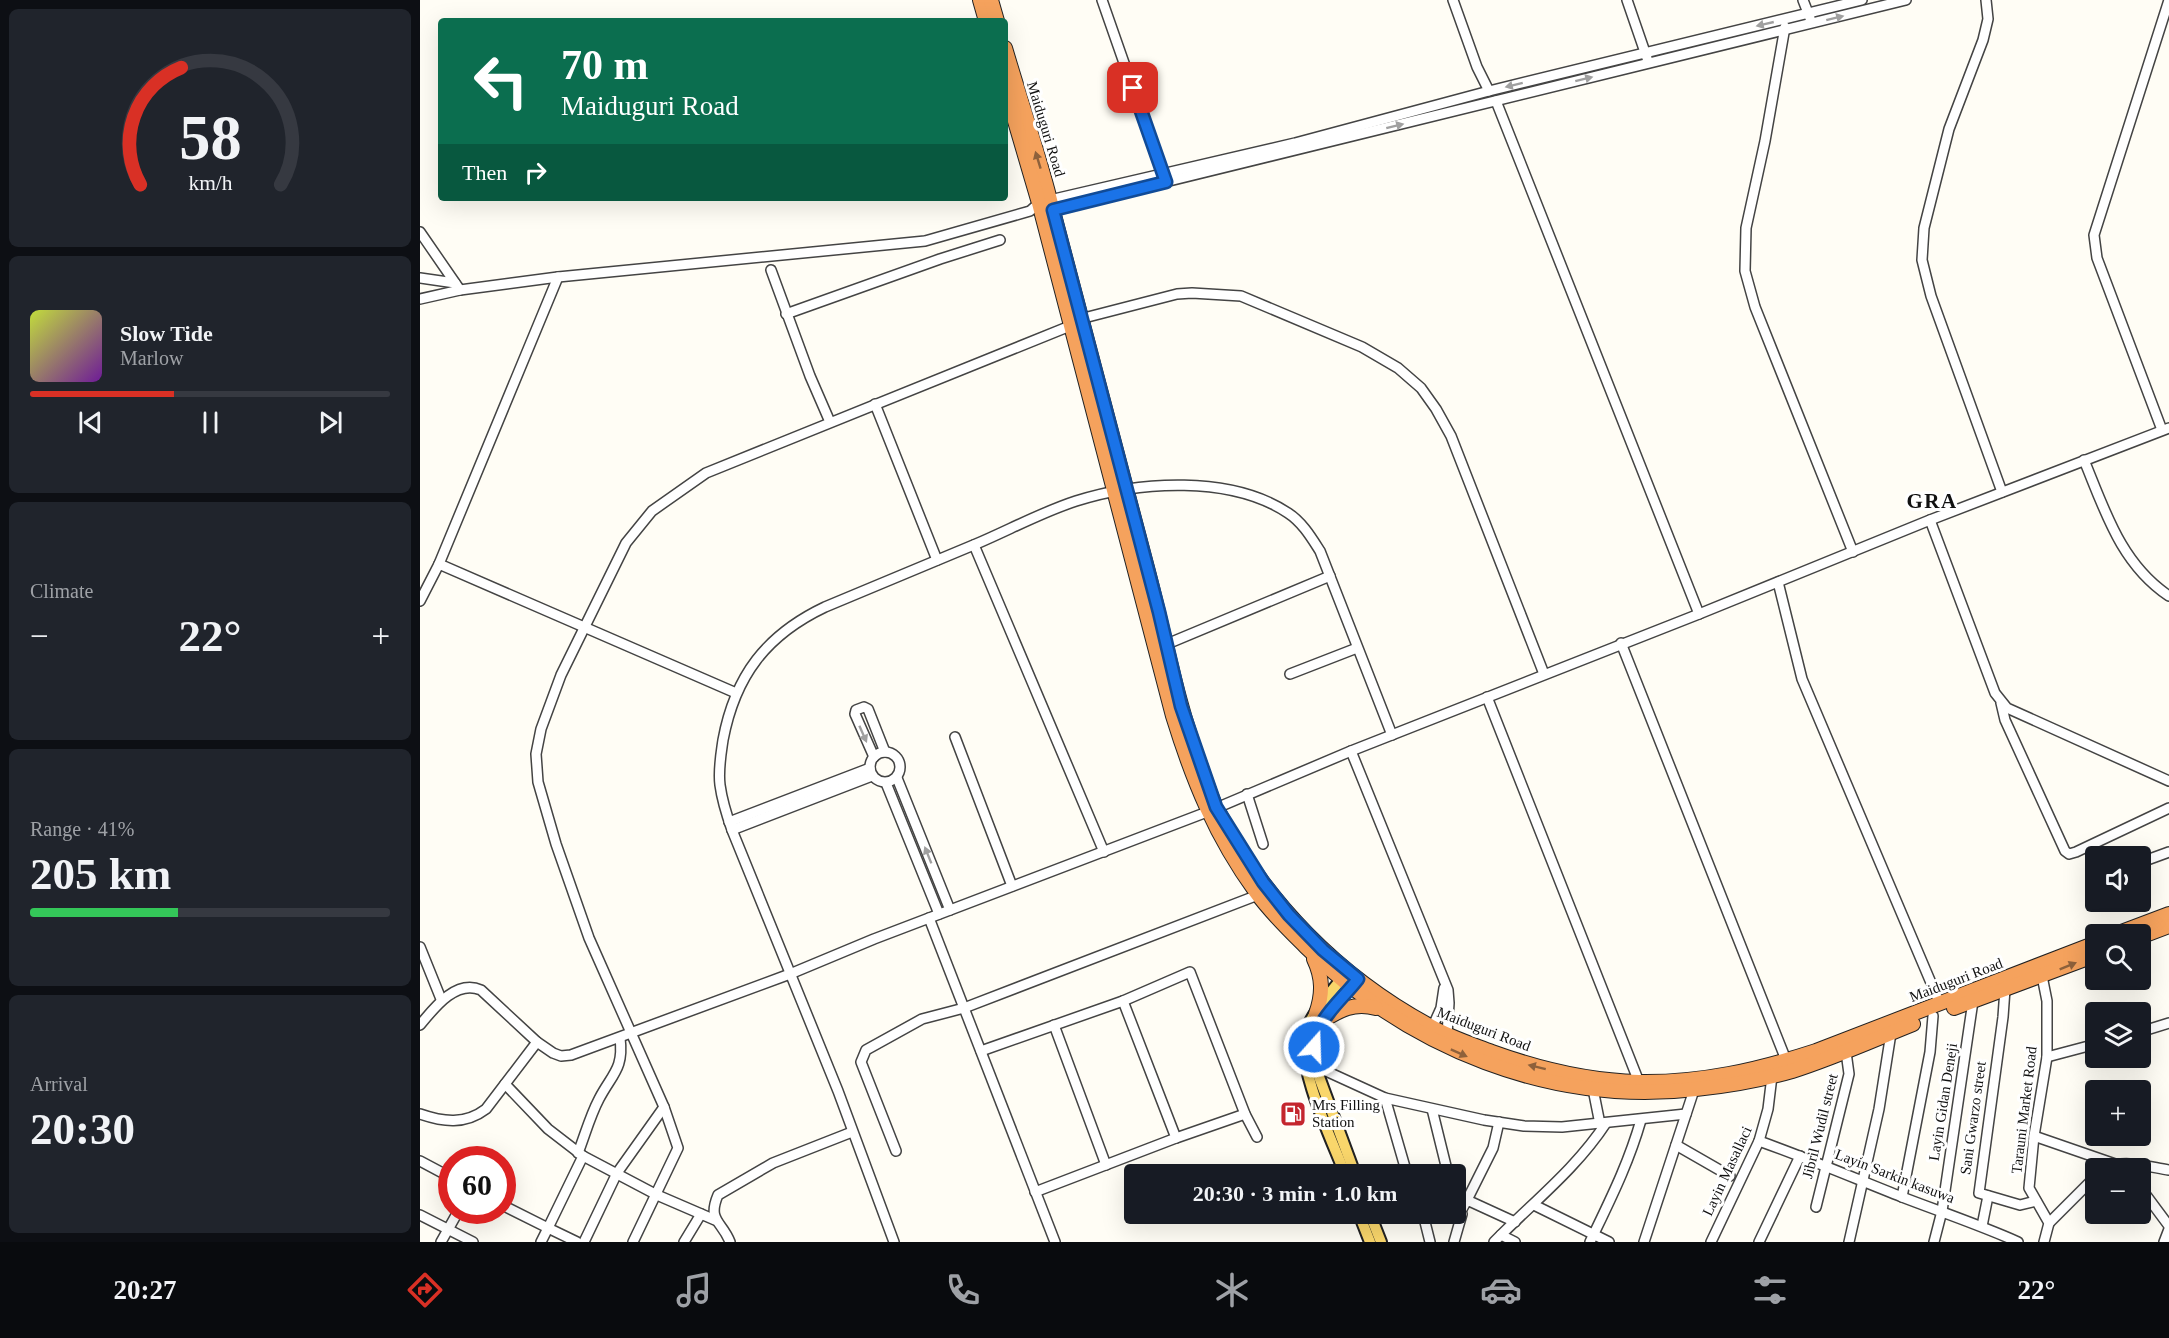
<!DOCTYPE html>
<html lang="en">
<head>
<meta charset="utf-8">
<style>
	body { margin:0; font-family:"Times New Roman",serif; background:#20242c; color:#f1f3f6; height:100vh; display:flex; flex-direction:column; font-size:22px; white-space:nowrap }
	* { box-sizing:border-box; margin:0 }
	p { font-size:20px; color:#9ea1a6 }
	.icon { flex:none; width:33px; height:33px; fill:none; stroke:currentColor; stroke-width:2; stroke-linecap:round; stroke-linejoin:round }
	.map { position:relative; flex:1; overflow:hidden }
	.sheet { display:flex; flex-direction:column; gap:9px; padding:9px; background:#0d0f14; width:420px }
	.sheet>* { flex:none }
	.hud { position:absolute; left:18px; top:18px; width:570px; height:183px; border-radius:6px; box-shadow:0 6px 24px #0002; background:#0b6e4f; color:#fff; overflow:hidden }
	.controls { position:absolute; left:1665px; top:846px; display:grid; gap:12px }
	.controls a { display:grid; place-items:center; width:66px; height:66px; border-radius:6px; background:#171b24; box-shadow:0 6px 24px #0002; font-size:30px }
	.speed { position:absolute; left:18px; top:1146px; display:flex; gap:12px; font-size:30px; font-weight:700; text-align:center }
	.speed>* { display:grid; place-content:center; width:78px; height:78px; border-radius:50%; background:#171b24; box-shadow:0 6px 24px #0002; line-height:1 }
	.speed .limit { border:9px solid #d22; background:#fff; color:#111 }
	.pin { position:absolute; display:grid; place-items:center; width:51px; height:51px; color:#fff; margin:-26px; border-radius:12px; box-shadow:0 3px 9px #0006 }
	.me { position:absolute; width:66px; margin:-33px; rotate:20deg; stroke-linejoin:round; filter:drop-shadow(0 0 4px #0008) }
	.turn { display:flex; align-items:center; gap:21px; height:126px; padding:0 24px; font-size:27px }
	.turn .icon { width:78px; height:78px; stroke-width:2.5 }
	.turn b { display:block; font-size:42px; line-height:51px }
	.then { display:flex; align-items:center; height:57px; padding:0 24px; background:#0003; gap:12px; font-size:22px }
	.big { font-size:45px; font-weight:800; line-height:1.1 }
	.sheet .tile { flex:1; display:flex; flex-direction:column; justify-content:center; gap:9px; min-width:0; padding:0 21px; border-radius:9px; background:#20242c }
	.sheet .dial { align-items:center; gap:0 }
	.dial svg { height:156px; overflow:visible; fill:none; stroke:#363941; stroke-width:7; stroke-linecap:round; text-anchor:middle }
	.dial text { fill:#f1f3f6; stroke:none }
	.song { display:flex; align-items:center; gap:18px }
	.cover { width:72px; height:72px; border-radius:9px; background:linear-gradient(135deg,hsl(70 70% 55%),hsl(280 70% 35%)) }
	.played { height:6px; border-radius:3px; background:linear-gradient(90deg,#d93025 40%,#363941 40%) }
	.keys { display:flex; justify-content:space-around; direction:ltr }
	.heat { display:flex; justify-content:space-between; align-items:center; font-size:33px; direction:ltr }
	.charge { height:9px; border-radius:4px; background:linear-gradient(90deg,#34c759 41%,#363941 0) }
	.trip { position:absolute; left:704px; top:1164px; width:342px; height:60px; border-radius:6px; background:#171b24; box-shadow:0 6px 24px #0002; font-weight:800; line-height:60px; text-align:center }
	.tab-bar { display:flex; height:96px; justify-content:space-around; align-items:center; background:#090b0e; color:#9ea1a6 }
	.tab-bar .icon { width:42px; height:42px }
	.tab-bar .selected { color:#d93025 }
	.tab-bar b { font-size:27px; color:#f1f3f6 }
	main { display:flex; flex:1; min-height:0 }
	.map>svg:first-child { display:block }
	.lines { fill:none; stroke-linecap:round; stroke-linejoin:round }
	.minor-casing { stroke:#444; stroke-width:12 }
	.major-casing { stroke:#222; stroke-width:14 }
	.highway-casing { stroke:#222; stroke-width:16 }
	.minor { stroke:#fff; stroke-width:9 }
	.major { stroke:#f9d66b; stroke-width:10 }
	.highway { stroke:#f5a25d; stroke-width:14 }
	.oneway { fill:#a0a0a0 }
	.oneway2 { fill:#8e613b }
	.route-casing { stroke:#114b97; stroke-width:15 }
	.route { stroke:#1a73e8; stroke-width:10 }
	.labels { text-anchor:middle; stroke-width:6; stroke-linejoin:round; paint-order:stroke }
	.street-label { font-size:15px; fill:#111; stroke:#fff }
	.poi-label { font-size:15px; fill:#111; stroke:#fff; text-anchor:start }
	.district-label { font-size:21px; font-weight:bold; letter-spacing:1.5px; fill:#111; stroke:#fff }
</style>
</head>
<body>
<main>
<section class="sheet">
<div class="tile dial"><svg viewBox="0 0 100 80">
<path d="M14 69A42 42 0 1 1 86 69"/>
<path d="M14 69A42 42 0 0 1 35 9" stroke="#d93025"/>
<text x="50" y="56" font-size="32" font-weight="700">58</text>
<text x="50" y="72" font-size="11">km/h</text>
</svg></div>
<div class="tile">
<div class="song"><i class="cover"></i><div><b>Slow Tide</b><p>Marlow</p></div></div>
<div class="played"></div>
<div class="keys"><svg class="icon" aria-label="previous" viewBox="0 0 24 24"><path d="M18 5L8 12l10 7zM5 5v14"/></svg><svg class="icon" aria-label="pause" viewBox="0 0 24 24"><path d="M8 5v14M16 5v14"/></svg><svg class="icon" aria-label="next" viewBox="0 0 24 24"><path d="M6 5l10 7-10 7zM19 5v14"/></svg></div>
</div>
<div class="tile"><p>Climate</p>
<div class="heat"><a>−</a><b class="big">22°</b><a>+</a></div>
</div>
<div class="tile"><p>Range · 41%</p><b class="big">205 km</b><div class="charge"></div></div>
<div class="tile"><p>Arrival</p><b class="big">20:30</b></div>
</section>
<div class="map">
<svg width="1749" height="1242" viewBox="0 0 1749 1242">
	<rect width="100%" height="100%" fill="#fffdf5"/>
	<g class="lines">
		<defs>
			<g id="minor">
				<path d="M682,0L745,180"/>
				<path d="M1033,0L1057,67L1069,91"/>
				<path d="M1207,0L1227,58"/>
				<path d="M1383,0L1390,18"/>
				<path d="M1566,0L1568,19L1563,40L1529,129L1504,228L1502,260L1511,296L1582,492"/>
				<path d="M1365,27L1345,141L1326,228L1325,271L1335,307L1433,552"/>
				<path d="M1076,101L1279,614"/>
				<path d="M627,211L1486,0"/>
				<path d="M0,232L40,290"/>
				<path d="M351,270L390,376L410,422"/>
				<path d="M138,277L19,564L316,693"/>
				<path d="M0,278L35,283"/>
				<path d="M0,299L40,290L138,277L505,241L610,211L619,203L630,200L875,143L1069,91L1442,0"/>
				<path d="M366,314L520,259L580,240"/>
				<path d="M660,319L757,294L772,293L821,296L942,347L978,368L1001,388L1016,409L1031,436L1124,674"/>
				<path d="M455,404L517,560"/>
				<path d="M1742,430L1677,258L1674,235L1749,0"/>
				<path d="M1664,460C1685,511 1701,564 1749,596"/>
				<path d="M1510,520L1575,693L1587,708L1749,781"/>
				<path d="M554,545L684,852"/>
				<path d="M1358,582L1382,679L1520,1004"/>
				<path d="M0,601L19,564"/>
				<path d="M1201,643L1368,1065"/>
				<path d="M747,644L910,576"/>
				<path d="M870,674L937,648"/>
				<path d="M1067,697L1219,1082"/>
				<path d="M1581,703L1585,720L1645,851L1649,854L1656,852L1749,808"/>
				<path d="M535,737L592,886"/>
				<path d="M931,751L1028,990L1029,1003L1027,1035"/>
				<circle cx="465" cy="767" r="15"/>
				<path d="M454,757L435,714L436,710L444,707L448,709L465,752"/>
				<path d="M477,778L530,910"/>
				<path d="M466,783L519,914"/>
				<path d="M827,794L843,844"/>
				<path d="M309,822L450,768"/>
				<path d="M312,830L452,776"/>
				<path d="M1727,860L1749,852"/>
				<path d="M509,918L635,1242"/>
				<path d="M0,947L21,999"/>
				<path d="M1621,971L1627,1001V1057L1614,1136L1609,1188L1629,1223L1624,1242"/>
				<path d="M1585,989L1583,1017L1559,1193L1600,1205L1616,1201"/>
				<path d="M703,1001L770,972L825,1114L837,1137"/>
				<path d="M0,1025C14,1008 36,979 61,990L117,1042L133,1053L141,1056L151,1055L370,974L454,939L787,812L931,751L1279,614L1510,520L1749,428"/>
				<path d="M634,1025L686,1165"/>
				<path d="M1012,1028L1021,1008L1024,988"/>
				<path d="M1720,1032L1749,1023"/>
				<path d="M561,1051L703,1001L756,1138L615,1192"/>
				<path d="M1627,1057L1676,1044"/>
				<path d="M895,1066L965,1098L1064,1120L1104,1126L1142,1127L1266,1114"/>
				<path d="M85,1084L128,1129L163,1156L237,1195L295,1220"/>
				<path d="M1173,1089L1180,1124"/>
				<path d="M965,1098L987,1174"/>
				<path d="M1012,1109L1028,1174"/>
				<path d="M0,1114C23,1122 45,1125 66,1109L117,1042"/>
				<path d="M1614,1136L1695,1164"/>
				<path d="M756,1138L825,1114"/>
				<path d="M1339,1141C1387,1158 1434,1178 1482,1197C1521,1212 1560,1225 1598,1242"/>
				<path d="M1256,1145L1310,1176"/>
				<path d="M476,1151L441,1062L446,1050L502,1019L544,1008L838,895"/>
				<path d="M158,1153C165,1135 170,1116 179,1099C192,1074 204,1069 200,1038"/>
				<path d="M0,1161L32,1178"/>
				<path d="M1686,1168C1704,1159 1729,1167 1749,1170"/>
				<path d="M1720,1187L1749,1226"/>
				<path d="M1482,1197L1510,1052L1513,1016"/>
				<path d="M1047,1200L1073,1148L1079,1122"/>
				<path d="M82,1205L128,1228L163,1156"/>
				<path d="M1114,1205L1189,1242"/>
				<path d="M1396,1207L1429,1074L1426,1052"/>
				<path d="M1041,1211L1047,1200L1095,1222"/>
				<path d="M1003,1214L1010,1242"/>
				<path d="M0,1215L53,1242"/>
				<path d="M1629,1223L1676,1176"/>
				<path d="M1562,1226L1568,1196"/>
				<path d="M1081,1235L1095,1242"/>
				<path d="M21,1242L39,1210"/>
				<path d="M121,1242L128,1228L157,1242"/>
				<path d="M164,1242L197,1173L244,1107"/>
				<path d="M213,1242L258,1148L244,1107L169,938L136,844L118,782L116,754L121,729L141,675L206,543L232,511L286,473L650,326"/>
				<path d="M264,1242L281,1214"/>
				<path d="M310,1242C302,1221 287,1221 298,1195L353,1163L432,1132"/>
				<path d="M474,1242L418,1091L312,830C307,816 302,800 300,785C298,770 301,754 303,740C315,676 346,635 405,607C455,586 506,565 556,544C589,530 622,512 656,501C719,481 811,475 868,513C882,522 891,537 900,551L972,735"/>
				<path d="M1034,1242L1042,1214L1035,1201"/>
				<path d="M1074,1242C1112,1203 1156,1169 1186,1123"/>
				<path d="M1170,1242C1190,1200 1208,1165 1221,1120"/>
				<path d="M1224,1242L1274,1090"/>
				<path d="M1291,1242L1339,1141L1348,1109L1352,1076"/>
				<path d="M1339,1242L1380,1156"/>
				<path d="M1429,1242L1459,1109L1471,1033"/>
				<path d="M1514,1242L1522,1211L1553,1001"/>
				<path d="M1744,1242L1749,1229"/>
			</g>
			<g id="major">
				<path d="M925,1174C912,1140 877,1068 885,1034C891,1012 913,991 926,973"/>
				<path d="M935,1174L895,1066L893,1047L895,1037L902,1021L936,981"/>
				<path d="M939,1214L950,1242"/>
				<path d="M950,1214L961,1242"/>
			</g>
			<g id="highway">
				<path d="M560,0L566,21"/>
				<path d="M571,0L577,21"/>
				<path d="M585,48C600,99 617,149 630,200C662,321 693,442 726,564C744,631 756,701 781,767C786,781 790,796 797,809C844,901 919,977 1010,1026C1029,1037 1051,1044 1072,1052C1119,1069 1169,1081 1219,1082C1281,1083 1338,1070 1396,1051L1676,943"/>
				<path d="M585,87L619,203L753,716C773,781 796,837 836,892C850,912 869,930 886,947C989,1048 1131,1106 1276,1089C1308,1086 1341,1080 1372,1071C1413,1058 1453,1040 1493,1024"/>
				<path d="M1696,934L1749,914"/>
				<path d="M1720,937L1749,926"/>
				<path d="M894,959C903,978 903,994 896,1014"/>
				<path d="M1534,1008L1676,955"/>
				<path d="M902,1021C920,1010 934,1002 956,1008"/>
			</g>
		</defs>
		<!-- minor casing -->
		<use href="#minor" class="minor-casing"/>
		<!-- major casing -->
		<use href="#major" class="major-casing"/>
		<!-- highway casing -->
		<use href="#highway" class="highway-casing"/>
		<!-- minor -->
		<use href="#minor" class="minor"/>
		<!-- major -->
		<use href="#major" class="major"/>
		<!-- highway -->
		<use href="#highway" class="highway"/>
	</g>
	<!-- one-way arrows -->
	<defs><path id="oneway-solid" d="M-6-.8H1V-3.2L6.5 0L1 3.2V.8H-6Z" transform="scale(1.5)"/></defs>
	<g class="oneway">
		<use href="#oneway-solid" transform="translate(1415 18) rotate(-14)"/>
		<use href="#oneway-solid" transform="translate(1345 24) rotate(167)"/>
		<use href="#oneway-solid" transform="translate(1164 79) rotate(-14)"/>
		<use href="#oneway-solid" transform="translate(1094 85) rotate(166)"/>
		<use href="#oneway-solid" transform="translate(975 126) rotate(-14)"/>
		<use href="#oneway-solid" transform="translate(443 734) rotate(66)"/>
		<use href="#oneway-solid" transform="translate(508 855) rotate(-112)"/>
	</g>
	<g class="oneway2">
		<use href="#oneway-solid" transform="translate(618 160) rotate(-107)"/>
		<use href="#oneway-solid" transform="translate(1648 966) rotate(-22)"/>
		<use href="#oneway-solid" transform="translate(1039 1053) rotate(24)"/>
		<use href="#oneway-solid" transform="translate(1117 1067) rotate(-166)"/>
	</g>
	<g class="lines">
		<defs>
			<path id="route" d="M713,88L746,182L633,210L739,612L761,706L796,807L843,882L869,915L903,950L938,979C921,1001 897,1018 894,1047"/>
		</defs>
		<!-- route casing -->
		<use href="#route" class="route-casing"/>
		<!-- route -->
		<use href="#route" class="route"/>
	</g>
	<!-- icons -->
	<defs>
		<symbol id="fuel-square" viewBox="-11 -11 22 22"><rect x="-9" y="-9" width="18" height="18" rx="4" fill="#c4262e" stroke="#fff"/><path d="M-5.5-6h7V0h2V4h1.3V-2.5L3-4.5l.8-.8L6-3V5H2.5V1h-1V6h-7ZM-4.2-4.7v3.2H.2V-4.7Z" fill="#fff"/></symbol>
	</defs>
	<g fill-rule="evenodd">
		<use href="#fuel-square" x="858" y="1099" width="30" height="30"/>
	</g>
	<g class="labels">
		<!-- street labels -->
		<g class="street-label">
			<text transform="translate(626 129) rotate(73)" y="5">Maiduguri Road</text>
			<text transform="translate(1536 980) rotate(-21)" y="5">Maiduguri Road</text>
			<text transform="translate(1064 1029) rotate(21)" y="5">Maiduguri Road</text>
			<text transform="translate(1523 1102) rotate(-81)" y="5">Layin Gidan Deneji</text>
			<text transform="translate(1604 1110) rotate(-83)" y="5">Tarauni Market Road</text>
			<text transform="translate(1553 1118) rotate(-82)" y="5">Sani Gwarzo street</text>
			<text transform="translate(1400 1126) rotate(-76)" y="5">Jibril Wudil street</text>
			<text transform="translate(1307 1171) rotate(-65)" y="5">Layin Masallaci</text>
			<text transform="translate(1475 1176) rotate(21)" y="5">Layin Sarkin kasuwa</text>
		</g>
		<!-- poi labels -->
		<g class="poi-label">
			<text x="892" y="1110">Mrs Filling<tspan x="892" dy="17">Station</tspan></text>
		</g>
		<!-- district labels -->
		<g class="district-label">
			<text x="1512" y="508">GRA</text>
		</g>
	</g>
</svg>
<div class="controls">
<a><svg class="icon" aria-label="sound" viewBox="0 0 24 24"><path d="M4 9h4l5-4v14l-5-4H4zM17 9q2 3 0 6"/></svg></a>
<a><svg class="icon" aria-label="search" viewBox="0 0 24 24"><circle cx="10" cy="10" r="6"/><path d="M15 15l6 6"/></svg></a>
<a><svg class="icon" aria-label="layers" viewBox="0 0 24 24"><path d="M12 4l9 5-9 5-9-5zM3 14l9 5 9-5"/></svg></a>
<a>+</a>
<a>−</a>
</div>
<div class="speed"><div class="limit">60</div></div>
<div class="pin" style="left:713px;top:88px;background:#d93025"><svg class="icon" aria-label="arrive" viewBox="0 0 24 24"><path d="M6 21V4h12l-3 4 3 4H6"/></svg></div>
<svg class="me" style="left:894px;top:1047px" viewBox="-20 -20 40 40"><circle r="17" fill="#1a73e8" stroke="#fff" stroke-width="3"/><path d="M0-11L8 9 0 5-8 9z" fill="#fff"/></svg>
<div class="trip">20:30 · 3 min · 1.0 km</div>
<div class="hud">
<div class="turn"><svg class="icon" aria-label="left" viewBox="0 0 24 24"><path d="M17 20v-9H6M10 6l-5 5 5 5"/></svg><div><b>70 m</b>Maiduguri Road</div></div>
<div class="then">Then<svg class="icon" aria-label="right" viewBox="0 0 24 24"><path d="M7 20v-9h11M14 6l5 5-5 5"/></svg></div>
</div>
</div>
</main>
<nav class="tab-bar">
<b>20:27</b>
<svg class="icon selected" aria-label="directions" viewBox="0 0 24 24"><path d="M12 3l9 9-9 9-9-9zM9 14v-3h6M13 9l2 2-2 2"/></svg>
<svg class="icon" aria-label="music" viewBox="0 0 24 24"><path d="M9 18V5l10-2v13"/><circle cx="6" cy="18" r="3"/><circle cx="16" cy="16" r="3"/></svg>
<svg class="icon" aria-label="phone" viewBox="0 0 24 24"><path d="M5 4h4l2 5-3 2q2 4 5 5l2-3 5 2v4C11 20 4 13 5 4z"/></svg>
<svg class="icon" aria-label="climate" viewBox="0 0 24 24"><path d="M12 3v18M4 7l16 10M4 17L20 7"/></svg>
<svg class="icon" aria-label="car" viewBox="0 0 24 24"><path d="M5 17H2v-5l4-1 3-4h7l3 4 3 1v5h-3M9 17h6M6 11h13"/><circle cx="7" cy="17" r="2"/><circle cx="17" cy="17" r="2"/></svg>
<svg class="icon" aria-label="filters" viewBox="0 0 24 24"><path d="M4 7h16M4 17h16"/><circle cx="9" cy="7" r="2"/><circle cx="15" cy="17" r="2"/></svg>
<b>22°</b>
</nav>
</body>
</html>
